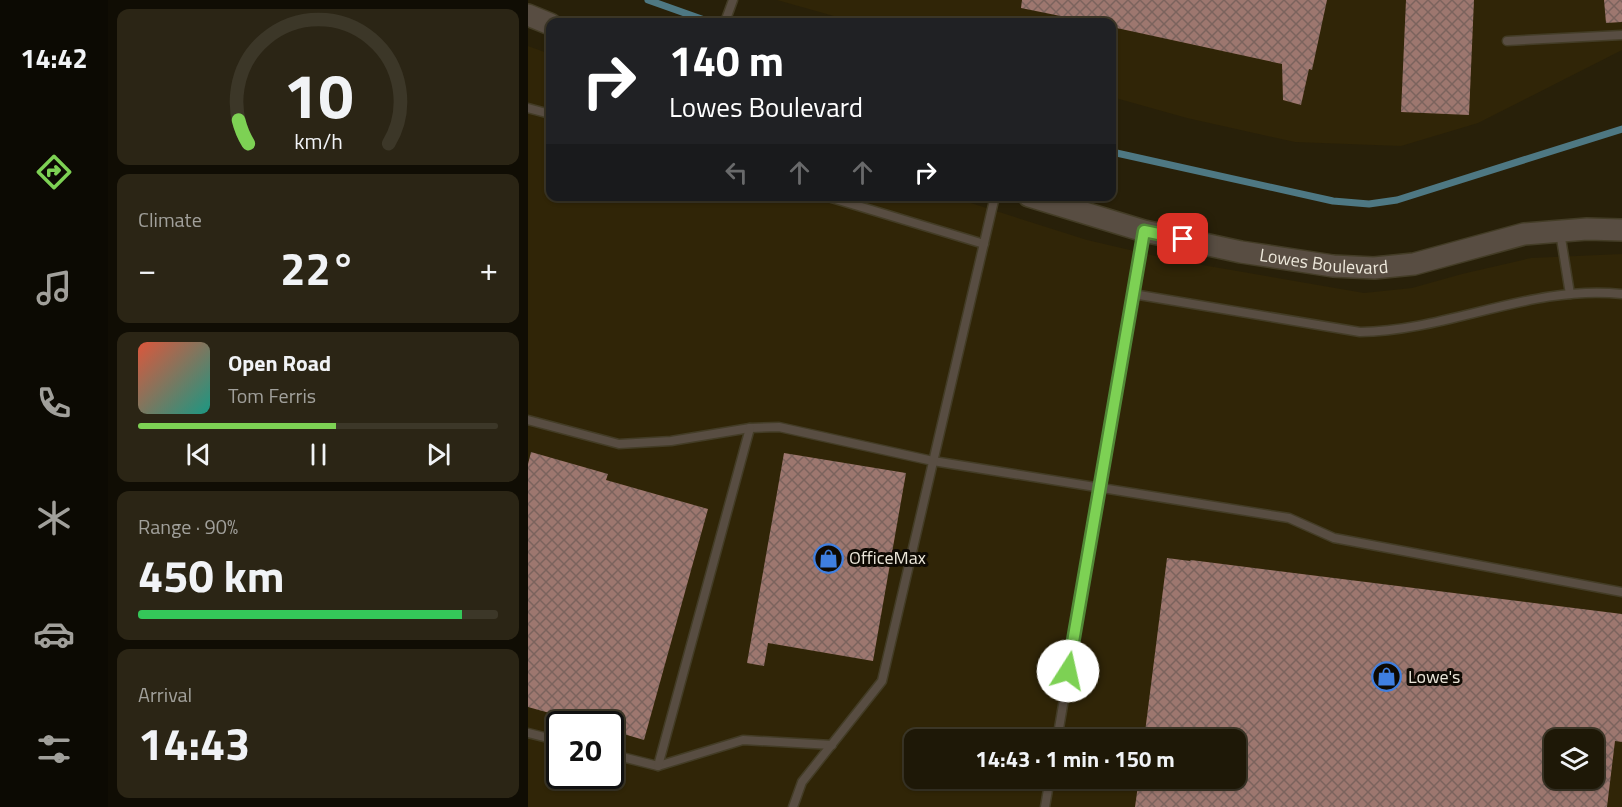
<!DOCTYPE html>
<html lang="en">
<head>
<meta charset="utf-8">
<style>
	body { margin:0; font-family:"Titillium Web",sans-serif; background:#2b2515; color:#f1f3f6; height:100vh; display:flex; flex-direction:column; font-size:22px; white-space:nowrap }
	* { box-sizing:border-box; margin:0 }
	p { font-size:20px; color:#a1a09b }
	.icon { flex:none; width:33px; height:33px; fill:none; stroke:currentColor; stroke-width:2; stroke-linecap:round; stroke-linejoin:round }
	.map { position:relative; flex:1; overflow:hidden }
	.side { display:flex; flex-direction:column; gap:9px; padding:9px; background:#100d04; width:420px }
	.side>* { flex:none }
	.banner { position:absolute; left:18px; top:18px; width:570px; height:183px; border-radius:12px; box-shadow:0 2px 4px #0004,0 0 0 2px #3c3728; background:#202124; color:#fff; overflow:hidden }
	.tools { position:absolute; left:1016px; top:729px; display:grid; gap:12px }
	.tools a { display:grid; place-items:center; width:60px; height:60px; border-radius:12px; background:#1e1807; box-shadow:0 2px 4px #0004,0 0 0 2px #3c3728; font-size:30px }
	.speed { position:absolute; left:18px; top:711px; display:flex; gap:12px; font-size:30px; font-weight:700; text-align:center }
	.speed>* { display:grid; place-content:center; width:78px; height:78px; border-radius:50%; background:#1e1807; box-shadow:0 2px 4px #0004,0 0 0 2px #3c3728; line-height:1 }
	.speed .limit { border:3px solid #111; border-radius:9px; background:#fff; color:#111 }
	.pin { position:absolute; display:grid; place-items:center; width:51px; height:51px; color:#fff; margin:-26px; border-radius:12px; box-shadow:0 3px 9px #0006 }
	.me { position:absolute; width:66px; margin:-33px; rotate:10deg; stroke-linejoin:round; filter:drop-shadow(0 0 4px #0008) }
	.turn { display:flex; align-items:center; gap:21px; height:126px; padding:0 24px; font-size:27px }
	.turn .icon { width:78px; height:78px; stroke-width:2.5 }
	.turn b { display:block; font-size:42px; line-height:51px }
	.lanes { display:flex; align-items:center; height:57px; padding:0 24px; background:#0003; justify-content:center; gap:30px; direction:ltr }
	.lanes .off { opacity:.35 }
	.big { font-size:45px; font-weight:700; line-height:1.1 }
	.side .widget { flex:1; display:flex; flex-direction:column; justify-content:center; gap:9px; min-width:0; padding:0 21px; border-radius:12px; background:#2b2515 }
	.side .dial { align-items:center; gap:0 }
	.dial svg { height:156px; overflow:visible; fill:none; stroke:#3c3728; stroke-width:7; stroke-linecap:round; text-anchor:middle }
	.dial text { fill:#f1f3f6; stroke:none }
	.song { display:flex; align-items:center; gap:18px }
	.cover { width:72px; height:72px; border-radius:9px; background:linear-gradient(135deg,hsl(10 70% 55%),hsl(170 70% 35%)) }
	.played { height:6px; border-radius:3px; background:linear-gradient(90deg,#7dd154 55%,#3c3728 55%) }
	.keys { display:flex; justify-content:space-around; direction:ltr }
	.heat { display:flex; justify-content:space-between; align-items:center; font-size:33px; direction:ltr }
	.charge { height:9px; border-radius:4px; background:linear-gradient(90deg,#34c759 90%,#3c3728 0) }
	.trip { position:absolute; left:376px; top:729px; width:342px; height:60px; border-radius:12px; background:#1e1807; box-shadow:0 2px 4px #0004,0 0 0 2px #3c3728; font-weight:700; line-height:60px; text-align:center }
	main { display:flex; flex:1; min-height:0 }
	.dock { display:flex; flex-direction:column; width:108px; justify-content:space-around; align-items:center; background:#0c0a03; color:#a1a09b }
	.dock .icon { width:42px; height:42px }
	.dock .on { color:#7dd154 }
	.dock b { font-size:27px; color:#f1f3f6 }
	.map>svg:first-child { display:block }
	.built { fill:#302507; fill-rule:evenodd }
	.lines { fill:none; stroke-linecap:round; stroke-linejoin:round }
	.stream { stroke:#4e7883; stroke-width:7 }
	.building { fill:url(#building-cross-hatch); fill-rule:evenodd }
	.service-casing { stroke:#433c26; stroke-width:11 }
	.tertiary-casing { stroke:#433c26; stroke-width:24 }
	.service { stroke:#584d42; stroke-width:8 }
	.tertiary { stroke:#584d42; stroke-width:21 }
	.route-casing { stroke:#518837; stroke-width:15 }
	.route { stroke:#7dd154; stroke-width:10 }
	.labels { text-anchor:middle; stroke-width:6; stroke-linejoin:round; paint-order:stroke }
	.street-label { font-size:18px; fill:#ece7da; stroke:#0e0a03 }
	.poi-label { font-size:18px; fill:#ece7da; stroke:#0e0a03; text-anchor:start }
</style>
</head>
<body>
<main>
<nav class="dock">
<b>14:42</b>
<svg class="icon on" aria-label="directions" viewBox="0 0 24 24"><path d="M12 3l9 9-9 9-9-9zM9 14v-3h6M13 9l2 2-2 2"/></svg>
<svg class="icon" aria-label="music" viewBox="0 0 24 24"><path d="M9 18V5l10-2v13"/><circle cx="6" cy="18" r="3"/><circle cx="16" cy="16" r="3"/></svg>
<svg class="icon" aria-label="phone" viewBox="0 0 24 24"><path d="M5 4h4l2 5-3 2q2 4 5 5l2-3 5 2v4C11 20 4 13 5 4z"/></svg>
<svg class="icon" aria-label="climate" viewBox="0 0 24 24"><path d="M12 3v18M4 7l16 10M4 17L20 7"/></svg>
<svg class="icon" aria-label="car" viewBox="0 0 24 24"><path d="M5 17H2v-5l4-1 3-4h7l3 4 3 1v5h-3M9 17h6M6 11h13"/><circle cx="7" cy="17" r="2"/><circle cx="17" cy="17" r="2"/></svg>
<svg class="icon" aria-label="filters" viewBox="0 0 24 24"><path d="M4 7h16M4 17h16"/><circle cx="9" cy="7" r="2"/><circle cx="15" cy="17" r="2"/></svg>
</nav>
<section class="side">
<div class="widget dial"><svg viewBox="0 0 100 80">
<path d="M14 69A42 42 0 1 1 86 69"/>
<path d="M14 69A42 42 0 0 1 9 57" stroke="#7dd154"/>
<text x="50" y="56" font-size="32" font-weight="700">10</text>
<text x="50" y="72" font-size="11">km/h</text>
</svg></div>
<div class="widget"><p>Climate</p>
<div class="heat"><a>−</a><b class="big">22°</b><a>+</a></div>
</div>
<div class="widget">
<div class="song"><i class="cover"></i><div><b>Open Road</b><p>Tom Ferris</p></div></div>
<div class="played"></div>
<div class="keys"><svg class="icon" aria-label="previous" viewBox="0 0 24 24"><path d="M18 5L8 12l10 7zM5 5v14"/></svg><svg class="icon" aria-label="pause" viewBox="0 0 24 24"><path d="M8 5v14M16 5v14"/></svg><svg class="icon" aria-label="next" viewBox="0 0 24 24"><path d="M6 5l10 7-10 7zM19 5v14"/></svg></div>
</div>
<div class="widget"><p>Range · 90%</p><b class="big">450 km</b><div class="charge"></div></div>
<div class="widget"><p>Arrival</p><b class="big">14:43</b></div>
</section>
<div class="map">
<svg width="1094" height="807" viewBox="0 0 1094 807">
	<defs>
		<pattern id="building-cross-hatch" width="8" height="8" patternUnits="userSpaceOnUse" patternTransform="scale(1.5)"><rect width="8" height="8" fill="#9d776f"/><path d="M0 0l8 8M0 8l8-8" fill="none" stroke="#7b635d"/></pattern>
	</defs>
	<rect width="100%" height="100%" fill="#282009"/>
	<!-- built -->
	<g class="built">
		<path d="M249,0H1094V50L950,123L873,146L767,142L659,118L584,97V22H327Z"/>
		<path d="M0,46L22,54V196L424,197L559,240L645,260L836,293L884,288L934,274L1003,258L1094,254V807H0ZM32,724H82V776H32ZM387,740H708V778H387ZM1026,740H1065V778H1026Z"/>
	</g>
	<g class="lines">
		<!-- stream -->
		<g class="stream">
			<path d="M120,0L182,22"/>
			<path d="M584,152L805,201L841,204L869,200L1094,129"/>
		</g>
	</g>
	<!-- building -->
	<g class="building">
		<path d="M494,0H799L784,70L781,69L773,105L755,100L754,64L584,27V22H562L493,8Z"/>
		<path d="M878,0H946L941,115L873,112Z"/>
		<path d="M1076,0H1094V22L1078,23Z"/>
		<path d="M3,452L80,474L78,480L180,509L116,740L82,730V724H61L0,707V464Z"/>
		<path d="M256,453L378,473L345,661L240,643L236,666L219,663Z"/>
		<path d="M639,558L662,561L663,560L1094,614V742L1087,741L1079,807H607L611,778H708V740H616ZM1026,740H1065V778H1026Z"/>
	</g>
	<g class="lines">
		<defs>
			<g id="service">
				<path d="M197,22L205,0"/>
				<path d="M979,41L1094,35"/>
				<path d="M0,108L22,114"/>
				<path d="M297,196L456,244"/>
				<path d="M1032,232L1042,294"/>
				<path d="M605,294L832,332C920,331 1005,284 1094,294"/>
				<path d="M0,420L91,444L143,441L222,428L251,427L405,461L761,518L806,538L1094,592"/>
				<path d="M0,733L32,741"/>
				<path d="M529,740L616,231"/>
				<path d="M82,754L130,766L215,740L304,745"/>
				<path d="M130,766L222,428"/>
				<path d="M265,807L274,782L354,681L467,196"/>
				<path d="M517,807L522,778"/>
			</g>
			<g id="tertiary">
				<path d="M0,15L22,24"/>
				<path id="s1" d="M501,196L616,231L713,252L805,266L846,268L886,264L996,234L1059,229L1094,230"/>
			</g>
		</defs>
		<!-- service casing -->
		<use href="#service" class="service-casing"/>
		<!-- tertiary casing -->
		<use href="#tertiary" class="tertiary-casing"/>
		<!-- service -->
		<use href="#service" class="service"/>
		<!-- tertiary -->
		<use href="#tertiary" class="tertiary"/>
	</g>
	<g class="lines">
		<defs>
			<path id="route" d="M540,671L616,231L655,239"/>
		</defs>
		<!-- route casing -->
		<use href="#route" class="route-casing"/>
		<!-- route -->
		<use href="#route" class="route"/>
	</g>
	<!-- icons -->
	<defs>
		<symbol id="shop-ring" viewBox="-11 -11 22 22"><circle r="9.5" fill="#0e0a03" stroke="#3f7fe0" stroke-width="1.5"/><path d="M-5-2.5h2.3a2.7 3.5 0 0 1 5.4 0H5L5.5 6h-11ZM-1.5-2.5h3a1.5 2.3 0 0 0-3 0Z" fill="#3f7fe0"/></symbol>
	</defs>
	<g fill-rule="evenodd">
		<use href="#shop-ring" x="284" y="542" width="33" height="33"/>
		<use href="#shop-ring" x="842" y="660" width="33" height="33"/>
	</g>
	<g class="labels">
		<!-- street labels -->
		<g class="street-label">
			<text dy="6" stroke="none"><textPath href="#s1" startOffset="303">Lowes Boulevard</textPath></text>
		</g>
		<!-- poi labels -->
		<g class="poi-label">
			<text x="321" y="564">OfficeMax</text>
			<text x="880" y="683">Lowe's</text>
		</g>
	</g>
</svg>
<div class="tools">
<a><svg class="icon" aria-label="layers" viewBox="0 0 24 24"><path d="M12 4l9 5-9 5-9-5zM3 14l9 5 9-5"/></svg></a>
</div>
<div class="speed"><div class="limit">20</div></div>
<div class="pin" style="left:655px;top:239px;background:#d93025"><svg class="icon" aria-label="arrive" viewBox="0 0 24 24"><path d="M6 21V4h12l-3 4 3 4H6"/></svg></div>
<svg class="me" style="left:540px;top:671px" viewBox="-20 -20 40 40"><circle r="19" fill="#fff"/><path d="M0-13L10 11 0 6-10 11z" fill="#7dd154"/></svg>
<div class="trip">14:43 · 1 min · 150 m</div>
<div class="banner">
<div class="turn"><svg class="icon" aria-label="right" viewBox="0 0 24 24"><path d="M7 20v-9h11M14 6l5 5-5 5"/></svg><div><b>140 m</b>Lowes Boulevard</div></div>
<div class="lanes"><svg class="icon off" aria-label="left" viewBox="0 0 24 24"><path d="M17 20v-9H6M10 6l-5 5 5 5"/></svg><svg class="icon off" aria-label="ahead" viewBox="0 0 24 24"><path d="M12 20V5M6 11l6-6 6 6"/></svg><svg class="icon off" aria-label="ahead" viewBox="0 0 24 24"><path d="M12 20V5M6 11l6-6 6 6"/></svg><svg class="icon" aria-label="right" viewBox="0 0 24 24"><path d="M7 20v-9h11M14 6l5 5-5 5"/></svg></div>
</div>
</div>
</main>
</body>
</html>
